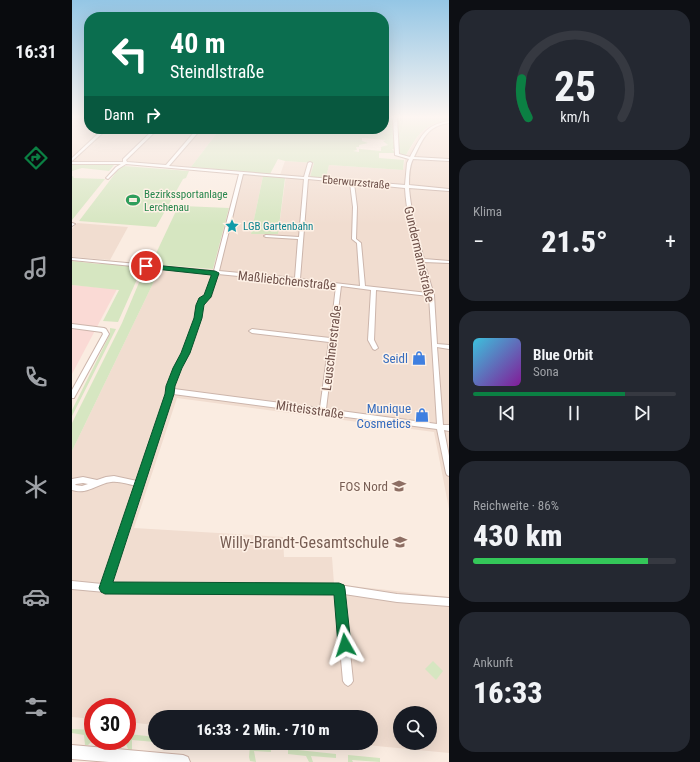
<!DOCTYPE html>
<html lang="de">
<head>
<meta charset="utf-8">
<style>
	body { margin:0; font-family:"Roboto Condensed",sans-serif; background:#242831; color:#f1f3f6; height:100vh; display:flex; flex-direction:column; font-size:15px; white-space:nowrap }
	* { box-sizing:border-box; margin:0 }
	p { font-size:13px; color:#9ea1a6 }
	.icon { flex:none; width:22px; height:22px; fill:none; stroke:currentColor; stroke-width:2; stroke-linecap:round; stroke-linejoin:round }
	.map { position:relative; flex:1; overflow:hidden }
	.panel { display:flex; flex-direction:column; gap:10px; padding:10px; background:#0d0f14; width:251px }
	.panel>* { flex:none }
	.banner { position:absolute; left:12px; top:12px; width:305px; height:122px; border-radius:16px; box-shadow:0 4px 16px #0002; background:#0b6e4f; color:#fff; overflow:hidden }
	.buttons { position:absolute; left:321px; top:706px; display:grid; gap:8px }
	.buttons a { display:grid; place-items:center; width:44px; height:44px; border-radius:50%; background:#171b24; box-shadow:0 4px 16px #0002; font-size:20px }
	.speed { position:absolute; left:12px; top:698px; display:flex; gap:8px; font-size:20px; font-weight:700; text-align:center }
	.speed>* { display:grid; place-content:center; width:52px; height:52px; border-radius:50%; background:#171b24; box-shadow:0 4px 16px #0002; line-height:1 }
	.speed .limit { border:6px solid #d22; background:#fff; color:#111 }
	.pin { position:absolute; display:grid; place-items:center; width:34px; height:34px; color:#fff; margin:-17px; border:2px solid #fff; border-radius:50%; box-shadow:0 1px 4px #0007 }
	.me { position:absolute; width:44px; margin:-22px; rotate:354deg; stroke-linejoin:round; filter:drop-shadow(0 0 3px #0008) }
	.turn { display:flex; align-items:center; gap:14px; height:84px; padding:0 20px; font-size:18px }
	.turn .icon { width:52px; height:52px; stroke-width:2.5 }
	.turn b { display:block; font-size:28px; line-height:34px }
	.then { display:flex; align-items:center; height:38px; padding:0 20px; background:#0003; gap:8px; font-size:15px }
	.big { font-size:30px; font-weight:800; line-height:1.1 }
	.panel .tile { flex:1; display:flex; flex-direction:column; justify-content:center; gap:6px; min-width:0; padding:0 14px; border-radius:16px; background:#242831 }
	.panel .dial { align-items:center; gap:0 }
	.dial svg { height:104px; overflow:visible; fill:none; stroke:#363941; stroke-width:7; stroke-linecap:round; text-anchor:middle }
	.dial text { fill:#f1f3f6; stroke:none }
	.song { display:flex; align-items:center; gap:12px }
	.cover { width:48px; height:48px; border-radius:6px; background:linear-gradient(135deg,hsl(190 70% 55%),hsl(290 70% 35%)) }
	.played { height:4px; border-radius:2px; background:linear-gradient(90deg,#0b8043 75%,#363941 75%) }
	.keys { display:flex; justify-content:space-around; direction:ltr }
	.heat { display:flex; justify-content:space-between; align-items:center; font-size:22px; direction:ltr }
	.charge { height:6px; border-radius:3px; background:linear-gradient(90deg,#34c759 86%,#363941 0) }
	.trip { position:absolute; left:76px; top:710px; width:230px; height:40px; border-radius:20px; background:#171b24; box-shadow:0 4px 16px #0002; font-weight:800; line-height:40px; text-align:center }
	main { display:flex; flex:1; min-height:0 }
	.tabs { display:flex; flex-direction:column; width:72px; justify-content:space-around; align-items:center; background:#090b0e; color:#9ea1a6 }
	.tabs .icon { width:28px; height:28px }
	.tabs .current { color:#0b8043 }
	.tabs b { font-size:18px; color:#f1f3f6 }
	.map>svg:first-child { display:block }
	.residential { fill:#f1ddd0; fill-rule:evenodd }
	.commercial { fill:#fadad5 }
	.green { fill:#d6e6c1; fill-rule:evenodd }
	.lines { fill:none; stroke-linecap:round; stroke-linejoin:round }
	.street-casing { stroke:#ccb5ab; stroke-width:2 }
	.secondary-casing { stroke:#cfb4a9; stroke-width:2 }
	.street { fill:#fff; fill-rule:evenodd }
	.secondary { fill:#fff; fill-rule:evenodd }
	.route { fill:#0b8043; stroke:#07532c }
	.labels { text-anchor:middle; stroke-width:3; stroke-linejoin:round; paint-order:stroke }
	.far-street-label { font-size:11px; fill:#6f514a; stroke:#fef1e6 }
	.far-leisure-label { font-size:11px; fill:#27864d; stroke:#fef1e6; text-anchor:start }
	.far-culture-label { font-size:11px; fill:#0d838f; stroke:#fef1e6; text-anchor:start }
	.street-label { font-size:13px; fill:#6f514a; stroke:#fef1e6 }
	.shop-label { font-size:13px; fill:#366cbe; stroke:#fef1e6; text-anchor:end }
	.education-label { font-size:13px; fill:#785e54; stroke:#fef1e6; text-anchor:end }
	.near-education-label { font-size:16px; fill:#785e54; stroke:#fef1e6; text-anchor:end }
</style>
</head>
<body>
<main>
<nav class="tabs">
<b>16:31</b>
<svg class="icon current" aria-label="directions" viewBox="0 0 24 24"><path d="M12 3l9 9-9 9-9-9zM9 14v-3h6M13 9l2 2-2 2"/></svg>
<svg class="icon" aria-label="music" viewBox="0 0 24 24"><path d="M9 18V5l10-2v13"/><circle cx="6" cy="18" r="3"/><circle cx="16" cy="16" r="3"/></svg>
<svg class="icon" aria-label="phone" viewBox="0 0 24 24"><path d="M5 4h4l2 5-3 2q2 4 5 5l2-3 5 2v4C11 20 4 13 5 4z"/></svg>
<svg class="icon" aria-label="climate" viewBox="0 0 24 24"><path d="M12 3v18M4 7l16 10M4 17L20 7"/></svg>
<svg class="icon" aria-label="car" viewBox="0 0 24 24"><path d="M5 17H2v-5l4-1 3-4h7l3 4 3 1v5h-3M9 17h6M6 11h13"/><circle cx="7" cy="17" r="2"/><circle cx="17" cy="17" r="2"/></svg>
<svg class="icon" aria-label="filters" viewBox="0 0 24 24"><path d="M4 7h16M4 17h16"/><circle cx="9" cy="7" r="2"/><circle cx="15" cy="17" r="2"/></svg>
</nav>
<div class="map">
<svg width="377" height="762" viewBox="0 0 377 762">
	<rect width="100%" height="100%" fill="#faece1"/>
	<!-- residential -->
	<g class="residential">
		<path d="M0,118H17V129H148L119,167L45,162L42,165L0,164Z"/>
		<path d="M377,120V509L362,432L105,398L62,528L211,537L212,557H260L262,584L377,597V753L274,743H299V717H83V725L55,722V707H21V719L0,717V451L88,269L145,275L171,174L191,176L179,234H206L214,175H208L213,161L242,163L238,177L254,178L257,165L331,170L334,155L346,136L355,126L368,121ZM328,713H358V743H328Z"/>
		<path d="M5,223L56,227L38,260L0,257V229Z"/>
	</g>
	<!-- commercial -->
	<path class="commercial" d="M0,285L45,289L0,374Z"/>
	<!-- green -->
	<g class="green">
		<path d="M312,118H323V149H320L323,153H307V158L332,160L331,170L257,165L254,178L238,177L242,163L213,161L206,159L198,174L119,167L148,129H312ZM290,138L314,140L311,141L316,145L309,147V151L287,149V152L281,151L285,150L284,147H287V145L296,143L290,141Z"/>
		<path d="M324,118H377V120C352,123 345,136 334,155H328Z"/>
		<path d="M0,164H6L42,165L37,171L10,168L0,171Z"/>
		<path d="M52,166L117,171L114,178L111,179L84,227L7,221L42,175L47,168Z"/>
		<path d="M0,176L2,177L1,178L33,179L0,220Z"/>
		<path d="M191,176L213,178L206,234H179Z"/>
		<path d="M111,206L157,208L141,269L79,264L104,211Z"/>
		<path d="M0,261L27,264L37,263L70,268L46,322L31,321L47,290L0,285Z"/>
		<path d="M81,268L88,269L0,451V423L50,323L71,273Z"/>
		<path d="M38,328L44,329L0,416V410L38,334Z"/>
		<path d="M361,661L371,671L364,680L353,669Z"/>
		<path d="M0,729L21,730L19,742L16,745H13L12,735L0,733Z"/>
		<path d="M57,734L83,737V742L60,740V750L56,749L54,744Z"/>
		<path d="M178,746L199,747V752L182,751L184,762L178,761L177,757Z"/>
		<path d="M216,749L264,754V758L239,756L241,762H237L234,756L216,754Z"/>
		<path d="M276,755L308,758V762L280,760L281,762H276Z"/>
	</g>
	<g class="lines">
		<defs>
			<g id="street">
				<path d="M321,118H325L327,154L338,157C349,137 352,125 377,121V123C355,126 351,139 342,157L377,159V161L341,159C337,167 337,177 337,185L377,189V191L337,188C339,212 345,235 352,259L377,261V263L352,262L362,295L365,344L377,345V349L365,347L371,425H377V431L372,430L377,456V476L375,475L374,473L365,429L101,394L38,584L267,585L325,594L377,598V606L325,602L272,594L281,681L279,684L276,686L273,684L271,681L263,593L33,592L0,589V581L30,584L64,486C56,484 47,481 39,482C24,484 16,495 0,490V479L11,477L25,480L34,477L42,476L65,481L96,391V386L102,368L111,353L123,318L124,307L128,299L134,296L141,274L0,260V258L142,271L167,174L54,164L46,169L36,179L34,178L35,177L44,167L49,164H0V162H51V159L82,129H86L54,160L55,162L94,165L125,129H129L97,166L232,177L236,163L238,162L240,163L236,177L333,185L335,163L337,159L323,155ZM171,174L232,179L227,237L194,235L192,236L194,237L226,239L223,278L147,271ZM236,179L278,183L281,207L280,239L285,243L288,286L228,279ZM282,183L333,188C335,224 347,258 356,293L293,286L289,243L284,239L285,207ZM146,274L264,286L258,338L180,329L177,331L180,333L257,342L248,408L102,389V386L108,368L117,353L129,318L130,307L132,301L139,297ZM269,286L299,290L296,340L301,349L303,350L306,348L302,340L304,290L357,296L365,424L254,409ZM11,483L16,484L10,486L3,485L4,484Z"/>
				<path d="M31,129H35L0,161V158Z"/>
				<path d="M0,223L3,224L0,226Z"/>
				<path d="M0,324L32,328L34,329L37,334L2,398H0V390L31,334L30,332L0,328Z"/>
			</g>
			<path id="secondary" d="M0,745L111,755L116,757L118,762H37L0,759Z"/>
		</defs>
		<!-- street casing -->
		<use href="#street" class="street-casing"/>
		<!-- secondary casing -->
		<use href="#secondary" class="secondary-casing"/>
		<!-- street -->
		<use href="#street" class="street"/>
		<!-- secondary -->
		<use href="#secondary" class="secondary"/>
	</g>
	<!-- sky -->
	<linearGradient id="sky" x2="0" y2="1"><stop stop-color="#94c6e5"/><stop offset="0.52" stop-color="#fdf6f2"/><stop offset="1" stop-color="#fdf6f2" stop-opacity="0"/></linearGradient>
	<rect width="377" height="225" fill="url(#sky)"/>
	<!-- route -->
	<path class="route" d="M71,264L143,271L147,273L139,297L132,305L130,318L118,353L110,368L103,386L102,394L41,582L267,583L272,585L273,589L279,645L277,650L273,652L268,650L266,645L262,595L33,594L29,592L27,588L93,394L94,386L101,368L109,353L122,318L124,305L127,298L132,295L139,276V275L74,268L70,266Z"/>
	<!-- icons -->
	<defs>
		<symbol id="stadium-bare" viewBox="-9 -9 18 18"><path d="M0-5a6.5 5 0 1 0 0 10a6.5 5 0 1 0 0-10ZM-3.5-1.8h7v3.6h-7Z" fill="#2e9e5b" stroke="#fef1e6" stroke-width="2.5" paint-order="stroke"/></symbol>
		<symbol id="sight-bare" viewBox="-9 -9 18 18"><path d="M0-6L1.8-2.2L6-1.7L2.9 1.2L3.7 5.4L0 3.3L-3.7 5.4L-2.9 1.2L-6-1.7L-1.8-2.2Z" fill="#0f9aa8" stroke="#fef1e6" stroke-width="2.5" paint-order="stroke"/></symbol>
		<symbol id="shop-bare" viewBox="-9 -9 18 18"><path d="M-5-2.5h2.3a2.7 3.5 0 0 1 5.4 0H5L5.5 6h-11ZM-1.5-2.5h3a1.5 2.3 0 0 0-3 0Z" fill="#3f7fe0" stroke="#fef1e6" stroke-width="2.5" paint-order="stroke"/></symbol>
		<symbol id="school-bare" viewBox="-9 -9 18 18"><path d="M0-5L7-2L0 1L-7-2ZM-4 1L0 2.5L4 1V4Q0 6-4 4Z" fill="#8d6e63" stroke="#fef1e6" stroke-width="2.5" paint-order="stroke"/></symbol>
	</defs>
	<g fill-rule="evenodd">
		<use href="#stadium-bare" x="51" y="190" width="20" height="20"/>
		<use href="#sight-bare" x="150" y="216" width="20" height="20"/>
		<use href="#shop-bare" x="337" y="348" width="20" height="20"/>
		<use href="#shop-bare" x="340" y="405" width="20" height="20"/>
		<use href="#school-bare" x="317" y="476" width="20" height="20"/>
		<use href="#school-bare" x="318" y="532" width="20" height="20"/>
	</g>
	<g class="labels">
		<!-- far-street labels -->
		<g class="far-street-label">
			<text transform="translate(284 182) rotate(5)" y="4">Eberwurzstraße</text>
		</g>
		<!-- far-leisure labels -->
		<g class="far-leisure-label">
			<text x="72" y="198">Bezirkssportanlage<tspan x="72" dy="13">Lerchenau</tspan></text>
		</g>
		<!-- far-culture labels -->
		<g class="far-culture-label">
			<text x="171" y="230">LGB Gartenbahn</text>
		</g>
		<!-- street labels -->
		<g class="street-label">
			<text transform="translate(348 254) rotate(77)" y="5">Gundermannstraße</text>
			<text transform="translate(215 280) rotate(6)" y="5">Maßliebchenstraße</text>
			<text transform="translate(259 348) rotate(-83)" y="5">Leuschnerstraße</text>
			<text transform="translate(238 409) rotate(8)" y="5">Mitteisstraße</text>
		</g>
		<!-- shop labels -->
		<g class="shop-label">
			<text x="336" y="363">Seidl</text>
			<text x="339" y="413">Munique<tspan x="339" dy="15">Cosmetics</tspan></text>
		</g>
		<!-- education labels -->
		<g class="education-label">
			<text x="316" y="491">FOS Nord</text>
		</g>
		<!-- near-education labels -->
		<g class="near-education-label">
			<text x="317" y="548">Willy-Brandt-Gesamtschule</text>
		</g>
	</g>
</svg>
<div class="buttons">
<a><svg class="icon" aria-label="search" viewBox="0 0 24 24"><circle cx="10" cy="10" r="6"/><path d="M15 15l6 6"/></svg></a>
</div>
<div class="speed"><div class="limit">30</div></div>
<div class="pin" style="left:74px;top:266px;background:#d93025"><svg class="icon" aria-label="arrive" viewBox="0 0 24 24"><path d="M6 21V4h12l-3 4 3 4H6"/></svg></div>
<svg class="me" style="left:273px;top:645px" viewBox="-20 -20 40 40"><path d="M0-17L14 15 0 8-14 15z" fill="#0b8043" stroke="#fff" stroke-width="4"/></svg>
<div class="trip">16:33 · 2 Min. · 710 m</div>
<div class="banner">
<div class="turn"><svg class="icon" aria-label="left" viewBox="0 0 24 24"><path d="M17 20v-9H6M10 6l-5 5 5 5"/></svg><div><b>40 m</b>Steindlstraße</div></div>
<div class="then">Dann<svg class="icon" aria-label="right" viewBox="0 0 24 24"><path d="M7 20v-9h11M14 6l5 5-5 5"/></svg></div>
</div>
</div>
<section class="panel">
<div class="tile dial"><svg viewBox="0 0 100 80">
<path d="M14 69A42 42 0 1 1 86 69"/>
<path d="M14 69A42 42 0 0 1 9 39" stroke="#0b8043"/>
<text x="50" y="56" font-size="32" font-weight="700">25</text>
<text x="50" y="72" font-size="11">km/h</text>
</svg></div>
<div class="tile"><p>Klima</p>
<div class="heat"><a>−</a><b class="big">21.5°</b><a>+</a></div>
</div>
<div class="tile">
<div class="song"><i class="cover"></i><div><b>Blue Orbit</b><p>Sona</p></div></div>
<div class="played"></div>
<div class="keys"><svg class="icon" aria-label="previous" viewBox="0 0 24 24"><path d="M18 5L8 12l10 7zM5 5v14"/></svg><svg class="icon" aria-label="pause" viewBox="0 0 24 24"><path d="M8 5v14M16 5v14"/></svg><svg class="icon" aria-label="next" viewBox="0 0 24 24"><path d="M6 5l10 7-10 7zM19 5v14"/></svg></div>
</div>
<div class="tile"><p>Reichweite · 86%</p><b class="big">430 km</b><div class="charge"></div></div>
<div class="tile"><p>Ankunft</p><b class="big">16:33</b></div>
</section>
</main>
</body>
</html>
